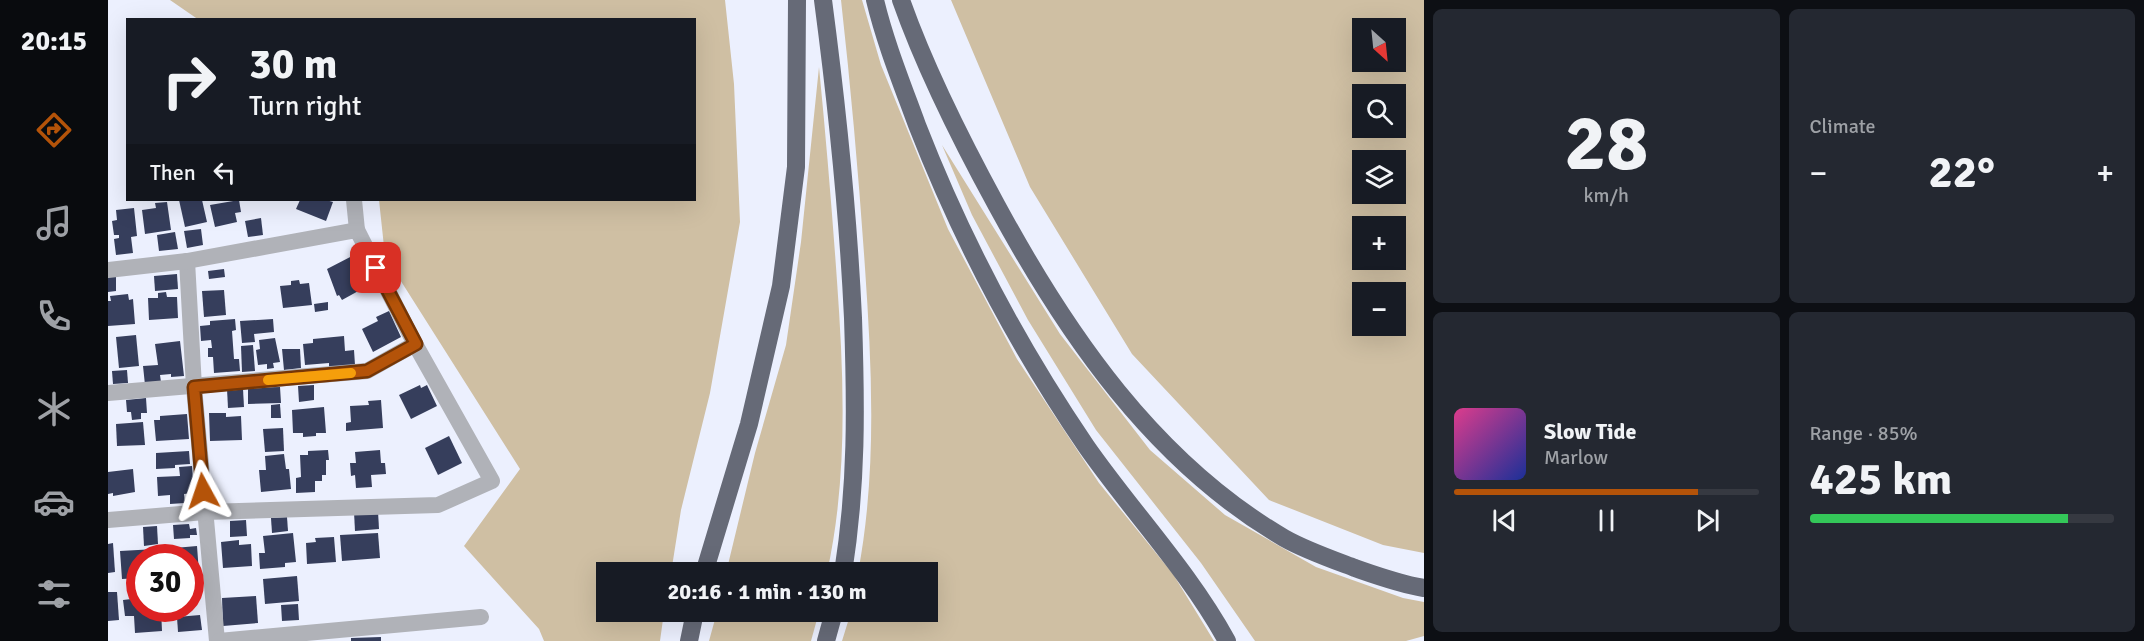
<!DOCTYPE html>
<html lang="en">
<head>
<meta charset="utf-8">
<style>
	body { margin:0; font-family:Signika,sans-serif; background:#242831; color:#f1f3f6; height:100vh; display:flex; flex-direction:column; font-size:22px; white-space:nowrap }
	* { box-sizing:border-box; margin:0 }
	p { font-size:20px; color:#9ea1a6 }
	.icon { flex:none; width:33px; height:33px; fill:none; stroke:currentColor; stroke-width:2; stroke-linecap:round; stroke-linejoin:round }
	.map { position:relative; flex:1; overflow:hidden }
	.details { display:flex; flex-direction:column; gap:9px; padding:9px; background:#0d0f14; width:720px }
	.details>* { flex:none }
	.banner { position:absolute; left:18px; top:18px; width:570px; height:183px; border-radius:0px; box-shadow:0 6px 24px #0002; background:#171b24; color:#f1f3f6; overflow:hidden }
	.needle { width:39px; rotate:153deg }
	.controls { position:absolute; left:1244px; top:18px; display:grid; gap:12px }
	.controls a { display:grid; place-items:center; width:54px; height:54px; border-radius:0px; background:#171b24; box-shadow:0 6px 24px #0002; font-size:30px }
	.speed { position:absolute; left:18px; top:544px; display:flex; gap:12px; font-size:30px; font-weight:700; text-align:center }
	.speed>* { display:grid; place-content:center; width:78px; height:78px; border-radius:50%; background:#171b24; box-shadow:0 6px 24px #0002; line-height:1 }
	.speed .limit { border:9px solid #d22; background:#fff; color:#111 }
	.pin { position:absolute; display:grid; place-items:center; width:51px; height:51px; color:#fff; margin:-26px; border-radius:12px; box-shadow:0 3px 9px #0006 }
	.me { position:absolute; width:66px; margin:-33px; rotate:355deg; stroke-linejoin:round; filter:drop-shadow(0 0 4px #0008) }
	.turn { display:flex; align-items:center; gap:21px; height:126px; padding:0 24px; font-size:27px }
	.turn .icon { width:78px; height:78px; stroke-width:2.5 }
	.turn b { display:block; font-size:42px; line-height:51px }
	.then { display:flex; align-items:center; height:57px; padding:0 24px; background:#0003; gap:12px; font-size:22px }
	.big { font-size:45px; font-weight:800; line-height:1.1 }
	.details .tile { flex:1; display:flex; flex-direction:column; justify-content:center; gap:9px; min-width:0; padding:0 21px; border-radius:9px; background:#242831 }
	.details .dial { align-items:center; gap:0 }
	.dial b { font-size:78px; line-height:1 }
	.song { display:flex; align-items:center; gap:18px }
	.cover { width:72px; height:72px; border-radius:9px; background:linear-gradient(135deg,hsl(330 70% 55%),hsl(230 70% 35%)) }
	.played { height:6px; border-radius:3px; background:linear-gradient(90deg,#b45309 80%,#363941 80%) }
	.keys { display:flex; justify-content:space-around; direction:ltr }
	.heat { display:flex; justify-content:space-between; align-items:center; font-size:33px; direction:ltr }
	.charge { height:9px; border-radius:4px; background:linear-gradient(90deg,#34c759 85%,#363941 0) }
	.details .tiles { flex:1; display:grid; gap:9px; grid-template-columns:repeat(2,1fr) }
	.trip { position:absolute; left:488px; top:562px; width:342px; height:60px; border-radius:0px; background:#171b24; box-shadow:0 6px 24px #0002; font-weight:800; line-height:60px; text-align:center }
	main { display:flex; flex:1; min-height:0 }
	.tab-bar { display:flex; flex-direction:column; width:108px; justify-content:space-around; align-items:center; background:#090b0e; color:#9ea1a6 }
	.tab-bar .icon { width:42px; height:42px }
	.tab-bar .on { color:#b45309 }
	.tab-bar b { font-size:27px; color:#f1f3f6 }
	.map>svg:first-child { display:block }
	.green { fill:#cfbfa3; fill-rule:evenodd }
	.building { fill:#363e5c }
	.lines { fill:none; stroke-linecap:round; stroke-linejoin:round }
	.minor { stroke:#b0b2b8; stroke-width:16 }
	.motorway { stroke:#666a77; stroke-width:18 }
	.route-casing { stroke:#753606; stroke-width:15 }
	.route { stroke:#b45309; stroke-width:10 }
	.slow { stroke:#f59e0b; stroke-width:10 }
</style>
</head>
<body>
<main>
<nav class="tab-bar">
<b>20:15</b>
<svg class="icon on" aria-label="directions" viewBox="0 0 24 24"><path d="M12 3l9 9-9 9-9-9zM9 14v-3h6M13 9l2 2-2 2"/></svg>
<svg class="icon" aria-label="music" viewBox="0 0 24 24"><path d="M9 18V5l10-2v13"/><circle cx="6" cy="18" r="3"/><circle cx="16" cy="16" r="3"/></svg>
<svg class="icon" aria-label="phone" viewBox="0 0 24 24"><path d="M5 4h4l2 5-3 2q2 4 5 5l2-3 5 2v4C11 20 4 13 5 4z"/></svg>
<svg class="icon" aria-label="climate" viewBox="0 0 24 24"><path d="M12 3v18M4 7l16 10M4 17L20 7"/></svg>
<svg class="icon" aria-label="car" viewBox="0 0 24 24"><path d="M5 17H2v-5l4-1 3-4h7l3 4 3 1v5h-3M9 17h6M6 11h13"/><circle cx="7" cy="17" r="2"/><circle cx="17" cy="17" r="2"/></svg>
<svg class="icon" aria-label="filters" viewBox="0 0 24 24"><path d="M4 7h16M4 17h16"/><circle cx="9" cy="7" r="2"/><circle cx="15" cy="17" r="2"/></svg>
</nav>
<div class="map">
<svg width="1316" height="641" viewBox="0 0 1316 641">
	<rect width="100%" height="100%" fill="#ecf0fe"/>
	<!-- green -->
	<g class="green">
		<path d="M62,0H617L626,84L632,222L602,393L573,510L563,573H498V612H556L552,641H436L431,629L356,546L412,469L277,256L271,200H586V20H91Z"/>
		<path d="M733,0H754L773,65L840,229L909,359L991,483L1065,574L1106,641H734L743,612H819V573H750C769,472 764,370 757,268C751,179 743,89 733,0Z"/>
		<path d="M843,0H1316V553L1275,545L1161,500L1024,354L922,187ZM1254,28H1287V62H1254ZM1254,94H1287V128H1254ZM1254,160H1287V194H1254ZM1254,226H1287V260H1254ZM1254,292H1287V326H1254Z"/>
		<path d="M711,67C718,138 724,210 729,281C736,379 740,477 719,573H618L647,453L678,345L693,242Z"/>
		<path d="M834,145L952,334L1042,450L1117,515L1208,567L1295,598L1316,602V636L1298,641H1147L1093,563L988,430L920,320L864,215Z"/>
		<path d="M609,612H711L703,641H601Z"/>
	</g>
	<!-- building -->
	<g class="building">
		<path d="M71,200H94L99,222L77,227Z"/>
		<path d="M131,200L133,212L127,213L129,222L107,227L102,205Z"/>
		<path d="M192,200H218L225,202L218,221L188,209Z"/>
		<path d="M59,202L63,230L37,234L34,210L48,208L47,203Z"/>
		<path d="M26,208L29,236L23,237L25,253L8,255L6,239L11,238V235H6L4,221L9,220L8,210Z"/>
		<path d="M153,218L155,235L140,237L137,221Z"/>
		<path d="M93,229L95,245L79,248L76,231Z"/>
		<path d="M67,232L70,249L51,251L49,235Z"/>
		<path d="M248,254L263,284L234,300L231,295L229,296L219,269Z"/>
		<path d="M116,269L117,277L101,279L100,271Z"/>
		<path d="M69,274L70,289L47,291L46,276Z"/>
		<path d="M0,276H8V291L0,292Z"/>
		<path d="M191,280L192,284L201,283L204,305L175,308L172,286L183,285V281Z"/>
		<path d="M116,290L118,315L96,317L94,291Z"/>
		<path d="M58,292L59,297H69L70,318L41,320L40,298H50V293Z"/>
		<path d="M20,294L21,300L25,299L27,324L0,326V301H3L2,296Z"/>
		<path d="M220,302V310L207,312L206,304Z"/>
		<path d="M281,311L293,337L265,352L254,329L270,321L268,317Z"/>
		<path d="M127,319L128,330L124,331L126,359H131L132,371L106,373L105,357H100V348H104L103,340L93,341L92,326L102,325V321Z"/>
		<path d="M165,319L166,332L146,334L147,342L134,343L132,321Z"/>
		<path d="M28,335L31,366L11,368L8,337Z"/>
		<path d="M236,336L237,351L246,350L247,365L221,367V363L197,365L195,344L205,343V339Z"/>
		<path d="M167,338L172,362L165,363L166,368L159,369V364L150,365L148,350L152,349L151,340Z"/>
		<path d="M72,341L76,376L63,377V374L52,375L53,382L37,385L35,366L50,365L47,344Z"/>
		<path d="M145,345L147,371L134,372L133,346Z"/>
		<path d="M174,349H192L193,368L176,370Z"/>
		<path d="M19,370L20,383L5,384L4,371Z"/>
		<path d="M206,385V400L191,402L190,386Z"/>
		<path d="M312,385L313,388L319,385L329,406L303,419L291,395Z"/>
		<path d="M172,387L173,403L140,404V388Z"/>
		<path d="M119,389H135L136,407L120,408Z"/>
		<path d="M38,398L39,413H33V419L24,420L23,412H19L18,400Z"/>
		<path d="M273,400L275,428L238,431V423L243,422L242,406L261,405L260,401Z"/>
		<path d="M172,404L173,418H163V405Z"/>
		<path d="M216,407L218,433H208V436L195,437V433H185L184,410Z"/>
		<path d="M101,413H118V417L133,416L134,440L102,441Z"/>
		<path d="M79,414L81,439L48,441L46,420H52V416Z"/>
		<path d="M35,422L37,445L9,446L8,424Z"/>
		<path d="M175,428L176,451L157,452L155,429Z"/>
		<path d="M341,436L354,463L330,475L317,448Z"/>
		<path d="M220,450L221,460H218V475H214V481H207V492L188,493V478L193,477L192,455H200V451Z"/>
		<path d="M272,450L273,463H277L278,474L263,475L264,487L248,488L247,475L243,476L242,463H248L247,452Z"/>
		<path d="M81,451L82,464L67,465V468L48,469V453Z"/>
		<path d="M176,454L178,469H181L183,489L153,492L151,470H158L157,456Z"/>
		<path d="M84,466L86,493L76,494L77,503L62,504V495L50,496L49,477L72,476L71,467Z"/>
		<path d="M25,469L27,492L5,496V493L0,494V472Z"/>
		<path d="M270,511L271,529L247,531L246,512Z"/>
		<path d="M179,517L180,531L164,533L163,518Z"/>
		<path d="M138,520L139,536L122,537V521Z"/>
		<path d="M81,524L82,529L88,528L89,535H82V538L66,539L65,525Z"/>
		<path d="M49,526L50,544L36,546L35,527Z"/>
		<path d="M185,533L188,562L177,563V567L152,569L151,553H157L155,536Z"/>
		<path d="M270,533L272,558L234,561L232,535Z"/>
		<path d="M226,537L228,562L199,564L198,543L208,542L207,538Z"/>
		<path d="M131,540V545L143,544L144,566L115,568L113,542Z"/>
		<path d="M5,543L7,572L0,573V544Z"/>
		<path d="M89,546L91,573L82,574V558H56L55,549Z"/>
		<path d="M48,549L49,558H32V578L14,579L12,551Z"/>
		<path d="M189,576L191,601L157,604L155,579Z"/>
		<path d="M0,592H9L11,620L0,621Z"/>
		<path d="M148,596L150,623L115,626L114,598Z"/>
		<path d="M32,598V609H53L54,631L27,633L26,616H17L15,600Z"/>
		<path d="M190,604L191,620L174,621L173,605Z"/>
		<path d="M92,615L94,630L70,632L69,617Z"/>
		<path d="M273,637V641H243V638Z"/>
	</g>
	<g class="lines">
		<!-- minor -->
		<g class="minor">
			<path d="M246,200L249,230"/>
			<path d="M79,261L86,387L109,641"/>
			<path d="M0,270L79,261L249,230L307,344L384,481L330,505L97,512L0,520"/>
			<path d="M0,393L259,371L307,344"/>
			<path d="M111,641L373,617"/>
		</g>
		<!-- motorway -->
		<g class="motorway">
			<path d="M715,0C729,106 740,211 745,318C748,407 749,485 735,573"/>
			<path d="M767,0C777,42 794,84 809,125C853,238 909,345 978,446C1024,512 1080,570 1119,641"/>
			<path d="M793,0C818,71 853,140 889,206C959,335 1046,462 1176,538C1197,550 1223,559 1247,568C1270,576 1292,584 1316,588"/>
			<path d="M596,573L641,424L673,286L688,167L689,0"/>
			<path d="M581,641L587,612"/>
			<path d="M718,641L726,612"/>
		</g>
	</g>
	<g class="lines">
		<defs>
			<path id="route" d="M95,491L86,387L259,371L308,344L268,268"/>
		</defs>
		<!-- route casing -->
		<use href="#route" class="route-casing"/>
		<!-- route -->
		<use href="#route" class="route"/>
		<!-- slow -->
		<path class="slow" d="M160,380L243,373"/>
	</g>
</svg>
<div class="controls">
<a><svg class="needle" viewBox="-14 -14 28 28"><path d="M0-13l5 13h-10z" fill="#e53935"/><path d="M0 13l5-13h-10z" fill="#9ea1a6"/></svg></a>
<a><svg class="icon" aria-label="search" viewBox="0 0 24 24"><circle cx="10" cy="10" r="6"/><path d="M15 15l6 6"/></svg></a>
<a><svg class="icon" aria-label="layers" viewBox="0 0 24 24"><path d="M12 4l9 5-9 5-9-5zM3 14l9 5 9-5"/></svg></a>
<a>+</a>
<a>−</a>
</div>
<div class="speed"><div class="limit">30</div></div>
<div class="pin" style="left:268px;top:268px;background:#d93025"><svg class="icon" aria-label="arrive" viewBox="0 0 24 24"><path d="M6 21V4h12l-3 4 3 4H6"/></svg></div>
<svg class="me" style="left:95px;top:491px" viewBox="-20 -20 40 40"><path d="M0-17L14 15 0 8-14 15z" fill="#b45309" stroke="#fff" stroke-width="4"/></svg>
<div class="trip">20:16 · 1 min · 130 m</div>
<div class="banner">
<div class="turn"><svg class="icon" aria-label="right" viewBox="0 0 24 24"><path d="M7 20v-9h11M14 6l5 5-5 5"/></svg><div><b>30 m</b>Turn right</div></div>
<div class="then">Then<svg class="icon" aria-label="left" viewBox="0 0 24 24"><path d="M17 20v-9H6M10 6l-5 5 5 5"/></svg></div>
</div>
</div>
<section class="details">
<div class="tiles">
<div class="tile dial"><b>28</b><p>km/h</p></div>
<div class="tile"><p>Climate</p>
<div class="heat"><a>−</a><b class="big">22°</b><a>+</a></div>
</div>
<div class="tile">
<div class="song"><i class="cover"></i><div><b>Slow Tide</b><p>Marlow</p></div></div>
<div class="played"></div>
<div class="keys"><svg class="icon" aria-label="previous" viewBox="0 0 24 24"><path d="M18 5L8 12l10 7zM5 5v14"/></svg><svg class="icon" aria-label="pause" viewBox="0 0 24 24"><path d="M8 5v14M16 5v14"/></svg><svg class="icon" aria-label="next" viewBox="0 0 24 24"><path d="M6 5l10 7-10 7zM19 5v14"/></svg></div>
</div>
<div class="tile"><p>Range · 85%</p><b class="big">425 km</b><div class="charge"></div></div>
</div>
</section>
</main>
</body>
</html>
